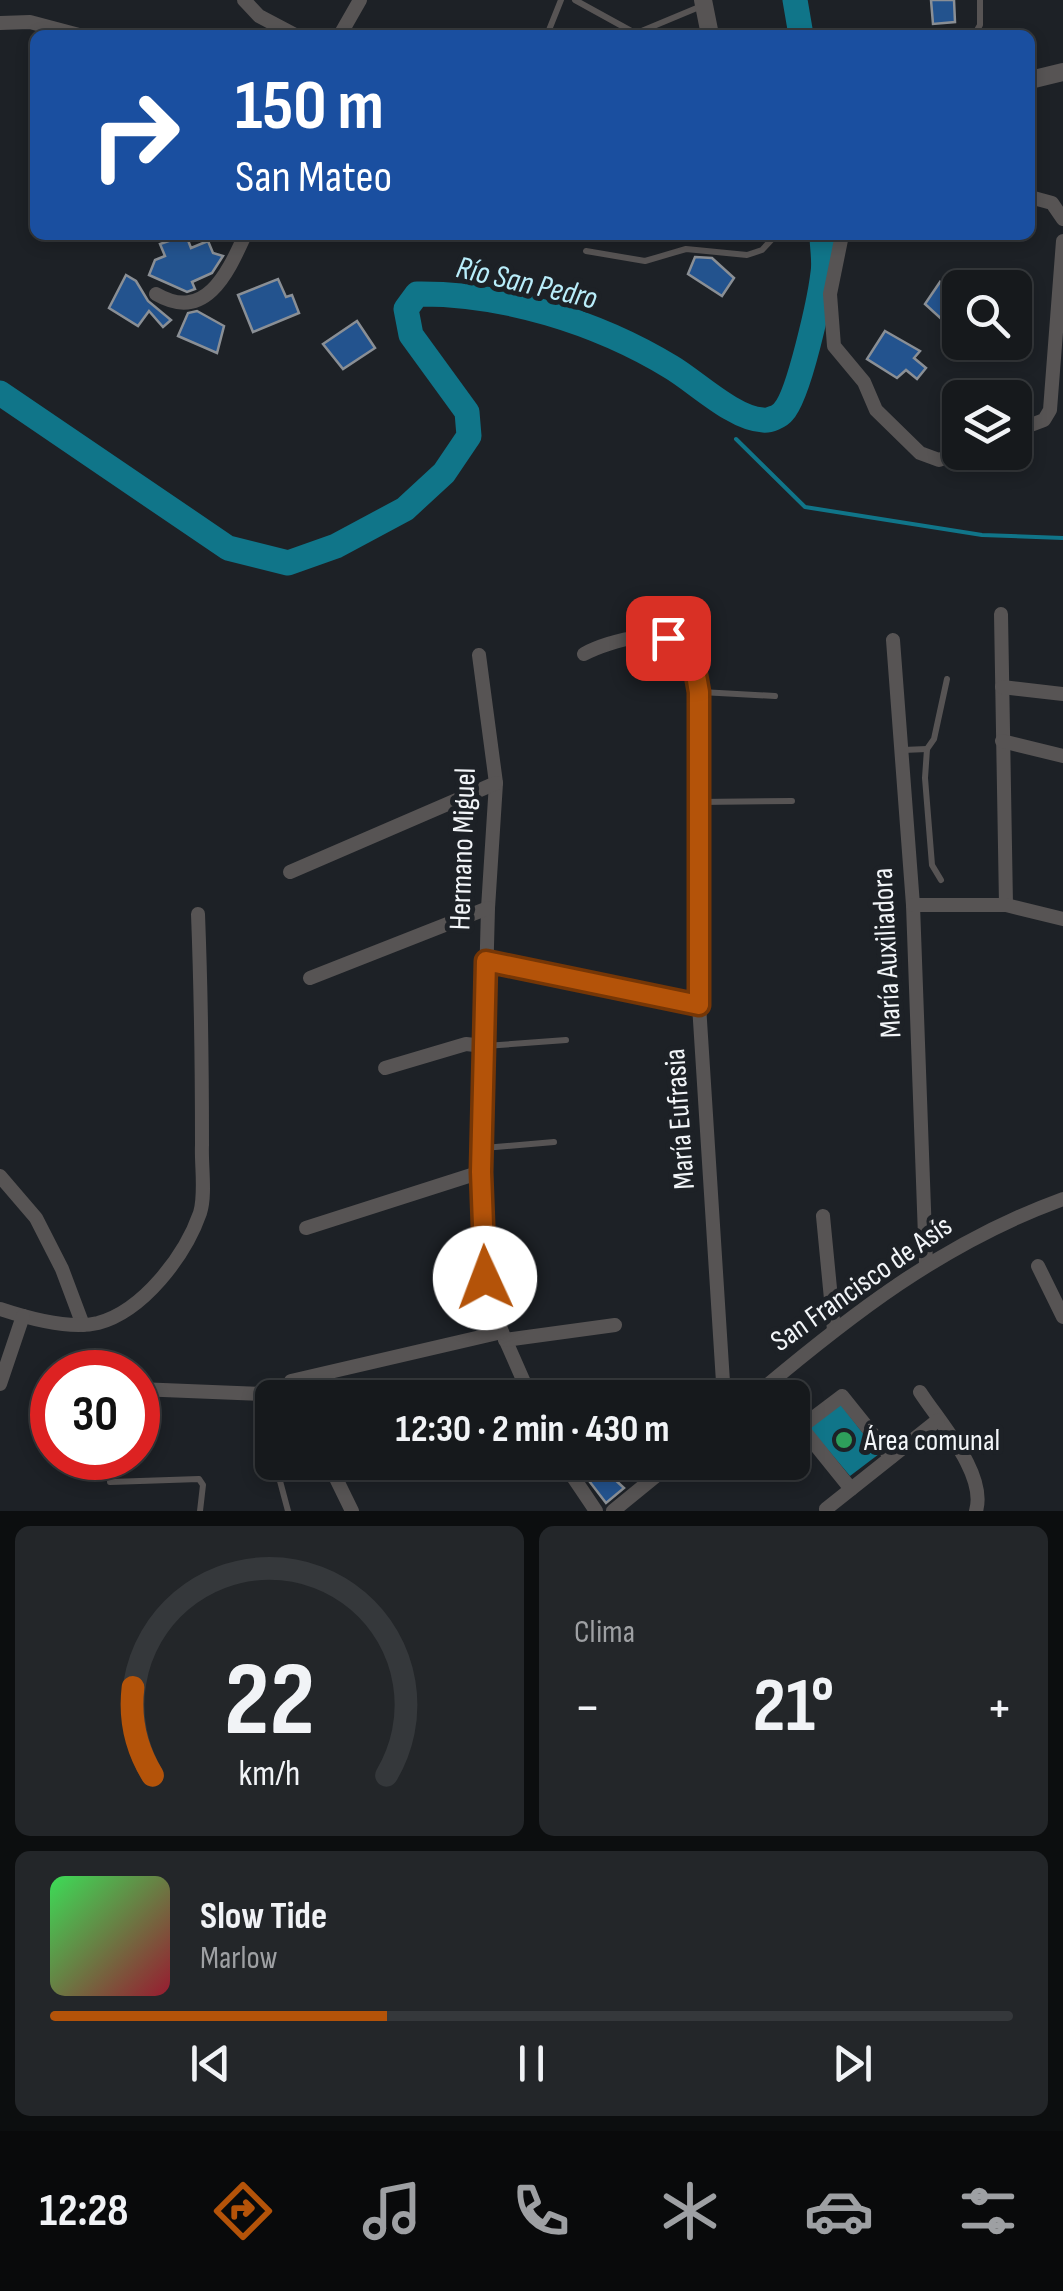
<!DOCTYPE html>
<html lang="es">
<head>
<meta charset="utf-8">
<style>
	body { margin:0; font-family:"Sofia Sans Condensed",sans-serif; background:#232629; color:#f1f3f6; height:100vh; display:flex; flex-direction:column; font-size:38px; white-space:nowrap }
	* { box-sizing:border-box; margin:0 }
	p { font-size:32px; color:#9ea0a3 }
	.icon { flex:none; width:55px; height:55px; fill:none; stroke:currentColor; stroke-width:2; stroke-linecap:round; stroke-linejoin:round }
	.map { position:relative; height:1511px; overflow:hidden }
	.side { display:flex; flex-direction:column; gap:15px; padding:15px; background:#0c0e0f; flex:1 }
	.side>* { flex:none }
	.hud { position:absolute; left:30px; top:30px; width:1005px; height:210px; border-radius:15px; box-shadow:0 5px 15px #0003,0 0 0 2px #35383b; background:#1a4fa0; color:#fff; overflow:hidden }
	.fabs { position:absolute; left:942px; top:270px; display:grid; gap:20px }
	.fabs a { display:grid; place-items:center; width:90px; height:90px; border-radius:15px; background:#16191c; box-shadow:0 5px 15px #0003,0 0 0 2px #35383b; font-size:50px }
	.speed { position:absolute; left:30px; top:1350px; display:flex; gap:20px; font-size:50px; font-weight:700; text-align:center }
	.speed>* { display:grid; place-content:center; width:130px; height:130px; border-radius:50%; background:#16191c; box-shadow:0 5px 15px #0003,0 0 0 2px #35383b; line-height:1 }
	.speed .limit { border:15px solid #d22; background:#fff; color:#111 }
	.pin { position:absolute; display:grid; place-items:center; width:85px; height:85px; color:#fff; margin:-42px; border-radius:20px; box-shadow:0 5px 15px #0006 }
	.me { position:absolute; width:110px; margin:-55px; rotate:358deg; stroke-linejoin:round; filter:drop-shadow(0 0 8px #0008) }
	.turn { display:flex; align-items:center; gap:35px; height:210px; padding:0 40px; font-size:45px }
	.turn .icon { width:130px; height:130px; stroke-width:2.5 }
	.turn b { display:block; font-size:70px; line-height:85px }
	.big { font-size:75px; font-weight:700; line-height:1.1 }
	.side .tile { flex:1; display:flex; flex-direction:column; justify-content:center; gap:15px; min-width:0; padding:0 35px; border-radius:15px; background:#232629 }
	.side .dial { align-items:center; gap:0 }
	.dial svg { height:260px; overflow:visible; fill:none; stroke:#35383b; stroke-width:7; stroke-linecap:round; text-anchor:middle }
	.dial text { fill:#f1f3f6; stroke:none }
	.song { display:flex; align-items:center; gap:30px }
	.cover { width:120px; height:120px; border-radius:15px; background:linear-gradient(135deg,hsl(130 70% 55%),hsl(350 70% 35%)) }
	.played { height:10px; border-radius:5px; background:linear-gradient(90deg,#b45309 35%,#35383b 35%) }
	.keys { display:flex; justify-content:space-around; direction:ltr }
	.heat { display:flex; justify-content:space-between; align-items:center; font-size:55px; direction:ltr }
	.side .tiles { flex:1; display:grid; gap:15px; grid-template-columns:1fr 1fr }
	.tile:last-child { grid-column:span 2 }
	.trip { position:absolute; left:255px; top:1380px; width:555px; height:100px; border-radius:15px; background:#16191c; box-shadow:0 5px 15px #0003,0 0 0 2px #35383b; font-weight:700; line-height:100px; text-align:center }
	.tabs { display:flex; height:160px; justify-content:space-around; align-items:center; background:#090a0b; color:#9ea0a3 }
	.tabs .icon { width:70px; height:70px }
	.tabs .active { color:#b45309 }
	.tabs b { font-size:45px; color:#f1f3f6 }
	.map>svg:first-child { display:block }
	.water { fill:#107589 }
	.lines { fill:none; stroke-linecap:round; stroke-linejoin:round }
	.stream { stroke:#107589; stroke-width:4 }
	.river { stroke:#107589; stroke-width:25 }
	.building { fill:#23538e; stroke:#8a8f95; stroke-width:2.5 }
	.service { stroke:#575454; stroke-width:6 }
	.minor { stroke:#575454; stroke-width:14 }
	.tertiary { stroke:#575454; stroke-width:18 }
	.route-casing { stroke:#753606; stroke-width:25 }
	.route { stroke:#b45309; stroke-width:18 }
	.leisure-dot { fill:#2e9e5b; stroke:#1d2126; stroke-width:4 }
	.labels { text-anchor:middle; stroke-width:10; stroke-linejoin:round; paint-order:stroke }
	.street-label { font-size:30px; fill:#f2f5f8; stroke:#1d2126 }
	.poi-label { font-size:30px; fill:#f2f5f8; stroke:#1d2126; text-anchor:start }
	.water-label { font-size:32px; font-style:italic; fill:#b9edfa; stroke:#1d2126 }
</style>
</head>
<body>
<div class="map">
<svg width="1063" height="1511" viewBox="0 0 1063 1511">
	<rect width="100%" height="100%" fill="#1d2126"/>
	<!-- water -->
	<path class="water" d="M838,1401L879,1454L850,1476L807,1425Z"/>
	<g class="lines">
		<!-- stream -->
		<path class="stream" d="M736,439L805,507L982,535L1063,538"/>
		<!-- river -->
		<g class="river">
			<path d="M795,0L801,35"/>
			<path d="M0,393L228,548L288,563L336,546L405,509L444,473L469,436L467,412L411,335L406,309L417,294C503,293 597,322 671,367C695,381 734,419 763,420C769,421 780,416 783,412C799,396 820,298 823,273C825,261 822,247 822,235"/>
		</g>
	</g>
	<!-- building -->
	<g class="building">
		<path d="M931,0H954L955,22L933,24Z"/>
		<path d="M186,235L191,248L208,241L213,253L223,256L212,273L192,282L195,289L187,292L149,275L155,260L165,256L160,244Z"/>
		<path d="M695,257L712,258L734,278L722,296L688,274Z"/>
		<path d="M126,275L136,281L148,301L171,320L163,327L149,311L138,326L109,308Z"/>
		<path d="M278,279L286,297L292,295L299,313L253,332L238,295Z"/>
		<path d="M940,282L949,290L954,284L960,289V336L925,304Z"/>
		<path d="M197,311L224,326L217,353L178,336L188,313Z"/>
		<path d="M357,321L375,348L343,369L323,344Z"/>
		<path d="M885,331L920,351L914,358L926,368L917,379L906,370L897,378L867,359Z"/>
		<path d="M596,1462L624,1488L606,1503L583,1473Z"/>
	</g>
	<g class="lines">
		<!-- service -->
		<g class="service">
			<path d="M575,0L633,32"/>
			<path d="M547,35L561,0"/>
			<path d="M632,35L704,5"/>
			<path d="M974,35L980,25V0"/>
			<path d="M586,251L645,261L686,249L747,255L762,250L776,235"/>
			<path d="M701,692L775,696"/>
			<path d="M903,750L927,749"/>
			<path d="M699,802L792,801"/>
			<path d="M941,880L932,865L925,778L927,749L934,739L947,679"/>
			<path d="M485,1046L566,1040"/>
			<path d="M484,1148L554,1142"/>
			<path d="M280,1481L288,1511"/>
			<path d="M110,1482L199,1479L203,1485L200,1511"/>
		</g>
		<!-- minor -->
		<g class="minor">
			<path d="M244,0L259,16L295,35"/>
			<path d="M0,23L30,22L79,35"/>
			<path d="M340,35L360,0"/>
			<path d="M1030,197L1052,203L1063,219"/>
			<path d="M842,235L830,294L834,346L864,382L876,410L920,453L939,460L960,452"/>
			<path d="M156,294C206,323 228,272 245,235"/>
			<path d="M1015,431L1044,420L1050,410L1063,241"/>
			<path d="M1001,614L1006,905"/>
			<path d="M893,640L913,905L926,1264"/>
			<path d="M584,654C607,641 675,622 691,652C697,662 697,681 699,692V1005L724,1398"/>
			<path d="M479,655L496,783L488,908L481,1172L485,1278L502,1332L531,1398"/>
			<path d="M1002,687L1063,694"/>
			<path d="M1002,741L1063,756"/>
			<path d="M290,872L496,783"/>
			<path d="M913,905H1006L1063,919"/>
			<path d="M487,961L699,1005"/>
			<path d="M310,978L488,908"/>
			<path d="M385,1068L466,1044L484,1046"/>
			<path d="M0,1176L36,1218L62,1269L83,1325"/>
			<path d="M823,1216L834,1330"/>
			<path d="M306,1228L481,1172"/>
			<path d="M1038,1266L1063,1317"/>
			<path d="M0,1309C27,1318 69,1330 98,1323C143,1311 185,1256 200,1213C206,1194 201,1165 202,1145C202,1067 201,991 198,914"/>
			<path d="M505,1340L615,1325"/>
			<path d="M0,1384L23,1316"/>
			<path d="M138,1389L265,1394L272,1398"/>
			<path d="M920,1392C940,1423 987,1474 976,1511"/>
			<path d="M294,1398L289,1389L291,1381L502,1332"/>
			<path d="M752,1398C849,1316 942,1243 1063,1199"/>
			<path d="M328,1462L352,1511"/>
			<path d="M563,1462L596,1511"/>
			<path d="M851,1489L801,1427L842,1396L891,1457"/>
			<path d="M826,1509L938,1420"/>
			<path d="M613,1511L673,1462"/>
		</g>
		<!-- tertiary -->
		<g class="tertiary">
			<path d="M703,0L710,35"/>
			<path d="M1030,80L1063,72"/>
		</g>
	</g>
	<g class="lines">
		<defs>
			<path id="route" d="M485,1278L481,1172L486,961L699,1005V692C694,666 695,648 668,638"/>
		</defs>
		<!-- route casing -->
		<use href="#route" class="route-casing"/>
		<!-- route -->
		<use href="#route" class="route"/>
	</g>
	<!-- markers -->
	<circle class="leisure-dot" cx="844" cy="1440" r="10"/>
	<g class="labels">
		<!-- street labels -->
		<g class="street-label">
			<text transform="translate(462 849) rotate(-88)" y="10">Hermano Miguel</text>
			<text transform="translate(886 953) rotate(-93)" y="10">María Auxiliadora</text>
			<text transform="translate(679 1119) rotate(-94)" y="10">María Eufrasia</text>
			<text transform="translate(861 1283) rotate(-35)" y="10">San Francisco de Asís</text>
		</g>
		<!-- poi labels -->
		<g class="poi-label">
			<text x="864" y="1450">Área comunal</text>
		</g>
		<!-- water labels -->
		<g class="water-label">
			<text transform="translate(527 282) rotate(13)" y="11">Río San Pedro</text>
		</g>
	</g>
</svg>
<div class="fabs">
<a><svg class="icon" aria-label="search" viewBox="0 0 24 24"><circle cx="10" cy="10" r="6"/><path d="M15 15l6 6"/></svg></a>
<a><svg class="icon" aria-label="layers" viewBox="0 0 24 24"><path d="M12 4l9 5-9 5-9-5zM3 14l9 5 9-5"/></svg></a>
</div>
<div class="speed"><div class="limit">30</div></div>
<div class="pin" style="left:668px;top:638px;background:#d93025"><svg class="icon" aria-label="arrive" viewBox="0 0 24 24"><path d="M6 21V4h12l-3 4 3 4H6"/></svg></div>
<svg class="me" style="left:485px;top:1278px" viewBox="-20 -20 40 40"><circle r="19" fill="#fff"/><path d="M0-13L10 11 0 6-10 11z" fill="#b45309"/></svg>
<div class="trip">12:30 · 2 min · 430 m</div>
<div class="hud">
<div class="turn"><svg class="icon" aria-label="right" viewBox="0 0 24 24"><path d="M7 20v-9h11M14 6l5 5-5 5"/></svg><div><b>150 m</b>San Mateo</div></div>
</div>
</div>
<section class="side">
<div class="tiles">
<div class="tile dial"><svg viewBox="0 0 100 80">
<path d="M14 69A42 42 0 1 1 86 69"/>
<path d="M14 69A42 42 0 0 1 8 42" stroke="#b45309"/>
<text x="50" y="56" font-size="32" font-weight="700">22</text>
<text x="50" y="72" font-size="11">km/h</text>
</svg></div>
<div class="tile"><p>Clima</p>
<div class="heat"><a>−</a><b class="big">21°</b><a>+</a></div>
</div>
<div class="tile">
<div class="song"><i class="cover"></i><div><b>Slow Tide</b><p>Marlow</p></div></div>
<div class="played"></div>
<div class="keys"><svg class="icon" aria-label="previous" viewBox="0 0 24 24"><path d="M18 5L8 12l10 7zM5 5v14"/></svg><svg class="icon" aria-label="pause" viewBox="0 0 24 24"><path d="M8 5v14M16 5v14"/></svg><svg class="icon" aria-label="next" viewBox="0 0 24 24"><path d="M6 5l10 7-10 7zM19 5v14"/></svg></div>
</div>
</div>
</section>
<nav class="tabs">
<b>12:28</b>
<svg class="icon active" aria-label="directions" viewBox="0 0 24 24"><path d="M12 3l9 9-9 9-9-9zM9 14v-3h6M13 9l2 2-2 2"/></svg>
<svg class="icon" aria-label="music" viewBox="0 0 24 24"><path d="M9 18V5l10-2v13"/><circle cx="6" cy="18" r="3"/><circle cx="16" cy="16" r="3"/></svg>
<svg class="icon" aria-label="phone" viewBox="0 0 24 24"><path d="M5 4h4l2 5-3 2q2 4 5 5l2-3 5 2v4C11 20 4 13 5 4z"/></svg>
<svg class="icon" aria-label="climate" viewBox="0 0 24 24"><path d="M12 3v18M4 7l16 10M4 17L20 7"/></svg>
<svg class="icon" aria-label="car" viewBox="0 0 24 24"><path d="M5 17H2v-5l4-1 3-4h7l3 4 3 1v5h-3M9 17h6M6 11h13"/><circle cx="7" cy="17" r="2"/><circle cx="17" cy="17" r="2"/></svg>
<svg class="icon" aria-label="filters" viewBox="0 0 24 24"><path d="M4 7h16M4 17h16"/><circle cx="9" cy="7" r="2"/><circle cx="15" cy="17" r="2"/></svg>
</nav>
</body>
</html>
